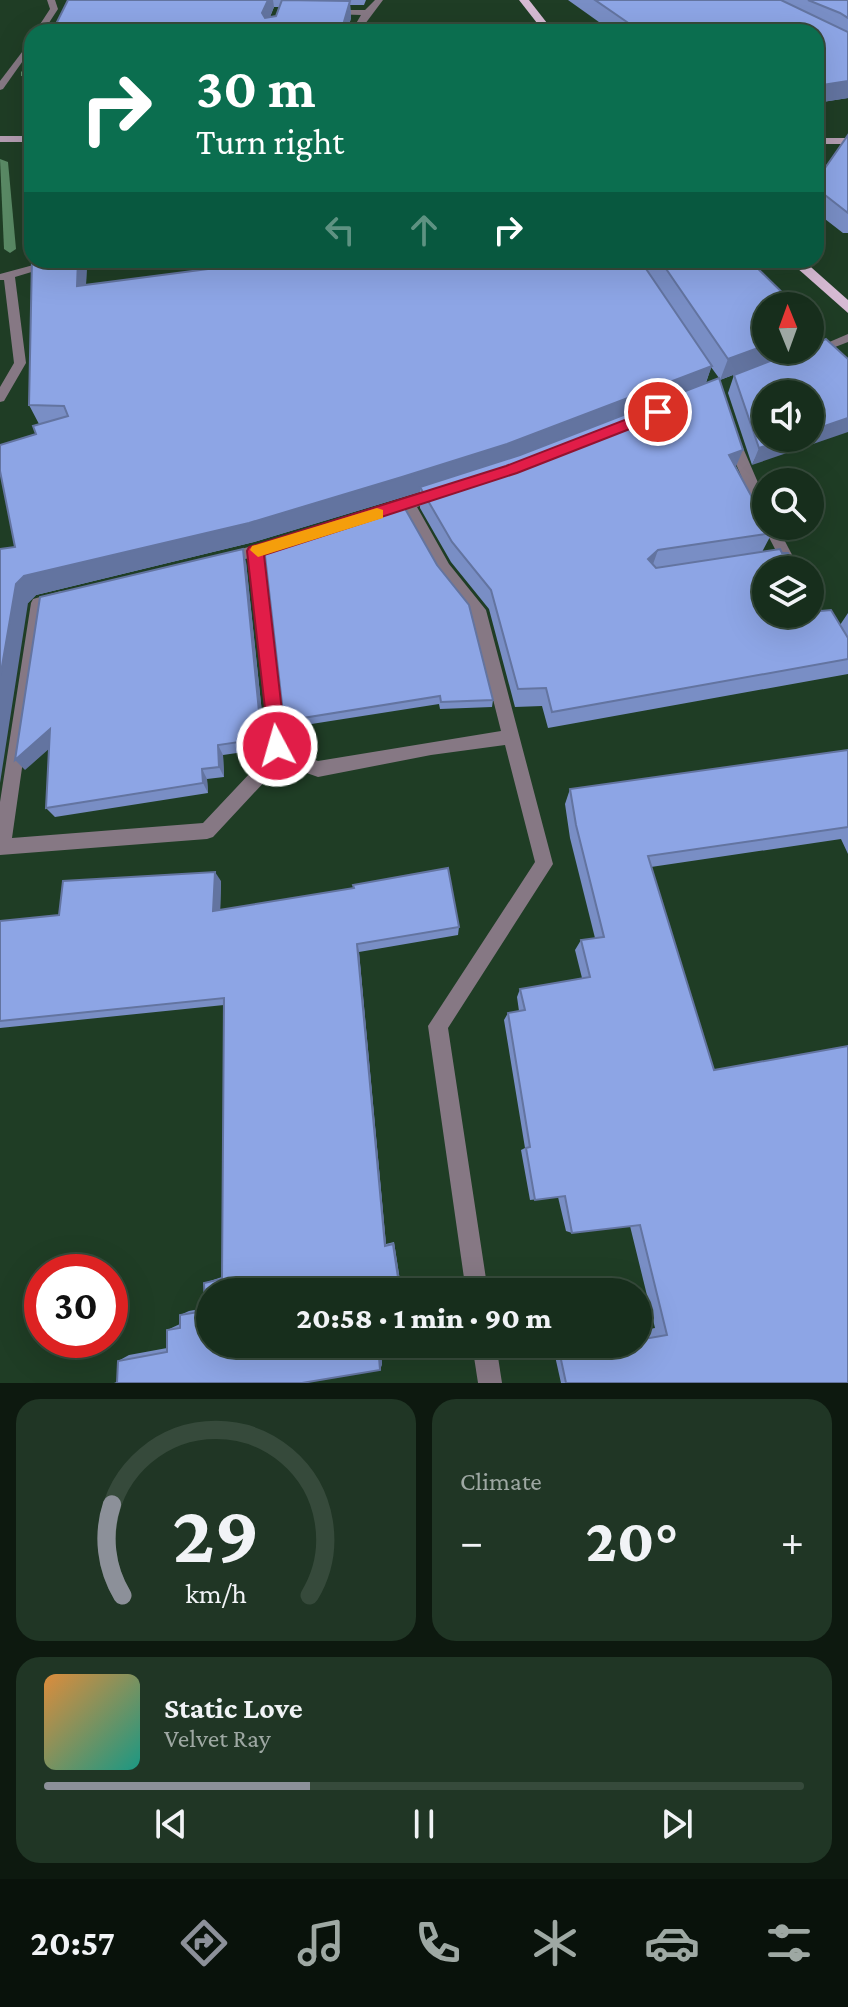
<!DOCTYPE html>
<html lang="en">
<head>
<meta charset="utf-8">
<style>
	body { margin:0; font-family:"Crimson Pro",serif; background:#203625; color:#f1f3f6; height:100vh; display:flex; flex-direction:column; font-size:30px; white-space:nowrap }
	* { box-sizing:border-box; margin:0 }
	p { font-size:26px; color:#9ea8a3 }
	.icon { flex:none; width:44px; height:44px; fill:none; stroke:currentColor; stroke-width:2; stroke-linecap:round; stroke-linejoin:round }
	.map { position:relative; height:1383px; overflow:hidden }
	.sheet { display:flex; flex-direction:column; gap:16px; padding:16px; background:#0d190f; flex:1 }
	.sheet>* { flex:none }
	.banner { position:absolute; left:24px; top:24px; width:800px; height:244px; border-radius:24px; box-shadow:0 8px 32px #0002,0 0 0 2px #364a3b; background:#0b6e4f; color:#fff; overflow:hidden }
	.needle { width:52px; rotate:359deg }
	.tools { position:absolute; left:752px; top:292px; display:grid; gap:16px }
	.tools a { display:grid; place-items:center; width:72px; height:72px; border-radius:50%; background:#172e1c; box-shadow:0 8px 32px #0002,0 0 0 2px #364a3b; font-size:40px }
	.speed { position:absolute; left:24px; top:1254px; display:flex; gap:16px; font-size:40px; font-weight:700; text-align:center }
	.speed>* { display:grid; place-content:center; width:104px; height:104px; border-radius:50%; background:#172e1c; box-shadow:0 8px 32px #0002,0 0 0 2px #364a3b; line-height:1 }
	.speed .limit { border:12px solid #d22; background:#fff; color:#111 }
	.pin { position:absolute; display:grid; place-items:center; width:68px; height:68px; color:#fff; margin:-34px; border:4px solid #fff; border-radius:50%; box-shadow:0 2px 8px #0007 }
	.me { position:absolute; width:88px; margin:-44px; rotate:354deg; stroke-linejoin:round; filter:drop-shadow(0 0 6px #0008) }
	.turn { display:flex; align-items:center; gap:28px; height:168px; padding:0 40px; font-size:36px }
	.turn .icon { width:104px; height:104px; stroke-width:2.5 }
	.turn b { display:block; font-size:56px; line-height:68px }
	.lanes { display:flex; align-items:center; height:76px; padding:0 40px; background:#0003; justify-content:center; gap:40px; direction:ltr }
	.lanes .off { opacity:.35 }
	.big { font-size:60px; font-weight:800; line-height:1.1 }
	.sheet .tile { flex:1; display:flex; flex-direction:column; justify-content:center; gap:12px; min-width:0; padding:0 28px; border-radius:24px; background:#203625 }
	.sheet .dial { align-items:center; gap:0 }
	.dial svg { height:208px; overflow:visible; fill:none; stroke:#364a3b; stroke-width:7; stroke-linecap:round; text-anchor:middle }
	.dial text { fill:#f1f3f6; stroke:none }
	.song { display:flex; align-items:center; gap:24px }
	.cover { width:96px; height:96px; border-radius:12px; background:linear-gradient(135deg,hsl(30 70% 55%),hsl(170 70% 35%)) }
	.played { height:8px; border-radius:4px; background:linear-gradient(90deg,#8c9099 35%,#364a3b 35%) }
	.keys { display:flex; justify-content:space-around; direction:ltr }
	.heat { display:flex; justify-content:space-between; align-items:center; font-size:44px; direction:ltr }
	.sheet .tiles { flex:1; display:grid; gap:16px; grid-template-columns:1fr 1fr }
	.tile:last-child { grid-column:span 2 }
	.trip { position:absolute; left:196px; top:1278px; width:456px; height:80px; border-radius:40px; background:#172e1c; box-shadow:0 8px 32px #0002,0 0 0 2px #364a3b; font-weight:800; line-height:80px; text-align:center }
	.dock { display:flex; height:128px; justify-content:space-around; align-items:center; background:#09120b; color:#9ea8a3 }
	.dock .icon { width:56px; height:56px }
	.dock .current { color:#8c9099 }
	.dock b { font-size:36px; color:#f1f3f6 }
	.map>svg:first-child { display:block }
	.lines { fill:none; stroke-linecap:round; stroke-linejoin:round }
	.stream { fill:#5a8a65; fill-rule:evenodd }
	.street { fill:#867884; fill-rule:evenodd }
	.secondary { fill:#b39db1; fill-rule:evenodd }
	.primary { fill:#d6bad3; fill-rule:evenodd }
	.wall { fill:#798ec5; fill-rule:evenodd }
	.shaded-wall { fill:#6374a0 }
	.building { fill:#8da5e5; stroke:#6374a0; stroke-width:2 }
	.route { fill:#e11d48; stroke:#92132f; stroke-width:2 }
	.slow { fill:#f59e0b }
</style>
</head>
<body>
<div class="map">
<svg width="848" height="1383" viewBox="0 0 848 1383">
	<rect width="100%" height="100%" fill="#1f3d25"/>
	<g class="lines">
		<!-- stream -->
		<g class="stream">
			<path d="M32,61V71L29,76H21V72Z"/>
			<path d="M0,159L8,162L16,249L10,253L4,249Z"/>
		</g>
		<!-- street -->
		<g class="street">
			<path d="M47,0H55L58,9L43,32H35L50,9Z"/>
			<path d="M375,0H383L359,32H351L361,15L330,14L326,12L330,10H365Z"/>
			<path d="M32,39V48L3,89L0,90V81Z"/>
			<path d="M52,260H71L15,277L26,363L4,401L0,402V387L14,363L4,280H0V274Z"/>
			<path d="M848,334V342L812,356L806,352Z"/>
			<path d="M733,436L740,441L766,501V526H777L800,570H786L763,526L765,522L759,517L726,441Z"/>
			<path d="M439,489L444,490L446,494L444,498L417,507L449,564L486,610L553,864L448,1028L488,1292H466L428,1026L535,862L505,745L431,755L318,777L281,764L213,837L207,839L0,855V802L31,603L33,599L61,591L66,593L68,597L66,601L45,607L12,838L203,823L269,753L249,558L223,565L216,559L218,555L282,538L287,539L289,543L287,547L263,554L286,750L318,761L501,731L471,612L439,572L405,511L385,517L378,512L380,508Z"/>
			<path d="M472,1344H496L502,1383H478Z"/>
		</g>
		<!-- secondary -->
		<g class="secondary">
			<rect x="0" y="136" width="32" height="6"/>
			<rect x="816" y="138" width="32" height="6"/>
		</g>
		<!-- primary -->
		<g class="primary">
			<path d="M519,0H529L554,32H544Z"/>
			<path d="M788,260H803L848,300V313Z"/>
		</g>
	</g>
	<!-- wall -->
	<g class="wall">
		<path d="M68,0H366L364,5H350L351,18L347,32H52ZM274,7H280L276,16L270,17Z"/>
		<path d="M568,0H848V98L816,103V32H613Z"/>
		<path d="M848,135V233H843L816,212V181Z"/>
		<path d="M87,260L86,285L641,260H749L798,350L720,380L736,467L772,533L762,552L821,611L840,625L848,613V674L548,728L542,706L515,707L489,609L451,562L420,508V492L254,542L36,595L28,603L15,547L39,424L29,405ZM711,367L719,378L706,383Z"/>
		<path d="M810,350L752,465L728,393L734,375Z"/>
		<path d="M246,562L264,732L256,734L257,750L223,755L224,777L207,779L208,793L55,817L46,808L49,748L25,770Z"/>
		<path d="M437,565L493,700L492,707L440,709L439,704L286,728L284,721Z"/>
		<path d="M848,750V854L841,839L651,867L714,1070L848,1383H561L553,1347L569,1344H638V1331L655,1328L630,1226L572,1233L566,1231L558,1197L530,1200L521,1150L525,1148L504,1020L508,1013L519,1011L517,997L520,989L582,978L575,950L581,940L595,938L570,838L565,804L570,789Z"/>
		<path d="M221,881L220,910L459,927L458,935L359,952L386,1244L394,1242L401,1287L400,1291L210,1292V1344H380L382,1364L380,1370L302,1383H114L117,1382L118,1361L129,1355L167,1348V1330L180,1324V1315L189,1311L205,1308L204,1283L222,1277L224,1005L0,1028V921L59,915Z"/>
	</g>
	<!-- shaded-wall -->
	<g class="shaded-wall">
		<path d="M268,0H273L274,7L264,31L262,13Z"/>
		<path d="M350,1L351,18L347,32H341Z"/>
		<path d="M665,25L664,32H640V31Z"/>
		<path d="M848,81V98L816,103V86Z"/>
		<path d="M78,260H87L85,307L77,286Z"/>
		<path d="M817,326L810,340V328Z"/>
		<path d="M766,345V350H798L720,380L728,359Z"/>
		<path d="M712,366L704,387L505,464L420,487V492L254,542L36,595L28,603L0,783V678L16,584L24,576Z"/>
		<path d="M848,418V432L752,465L759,448L789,438H810V431Z"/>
		<path d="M743,450L734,471L729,455Z"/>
		<path d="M243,549L246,562L264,732L260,722Z"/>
		<path d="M658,550L651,570L648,559Z"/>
		<path d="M252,723L256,734L257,750L253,740Z"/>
		<path d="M50,729L59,740L25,770L15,760Z"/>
		<path d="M218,745L223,755L224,777L219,767Z"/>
		<path d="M202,769L207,779L208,793L203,783Z"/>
		<path d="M215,872L221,881L220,920L213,911Z"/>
		<path d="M357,944L359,952L386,1244L385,1246Z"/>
		<path d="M394,1242L401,1287L400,1291L393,1244Z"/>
		<path d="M378,1344H380L382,1364L380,1370Z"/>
	</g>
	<!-- building -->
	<g class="building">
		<path d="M68,0H268L262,13L265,18L276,16L282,0L350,1L341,32H52Z"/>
		<path d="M595,0H781L848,32V81L816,86V32H673L665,25L640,31Z"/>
		<path d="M808,0H848V18L840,13Z"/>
		<path d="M848,135V213L816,188V181Z"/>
		<path d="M32,259L78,260L77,286L261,262V260H640L712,366L507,444L402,477L249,523L24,576L16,584L0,678V549L15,547L0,471V445L36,434L33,426L68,416L64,406L29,405Z"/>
		<path d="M660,260H749L796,306H766V345L728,359Z"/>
		<path d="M810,319L817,326L810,328Z"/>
		<path d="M826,339L848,359V418L810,431V394H766V438H789L759,448L734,375L799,350H810V346Z"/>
		<path d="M719,378L743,450L729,455L766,523V526H768L772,533L658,550L648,559L656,568L780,549L782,553H788L798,570H766V614H810V591L821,611L831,610L848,638V659L552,712L546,688L518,689L491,590L452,542L420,487L520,455Z"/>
		<path d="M403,505L437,565L469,605L493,700L441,702L440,696L284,721L264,547Z"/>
		<path d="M243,549L260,722L252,723L253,740L218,745L219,767L202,769L203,783L46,808L50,729L15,760L40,597Z"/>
		<path d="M848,750V827L648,856L714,1070L848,1046V1383H566L560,1355L617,1344H638V1340L667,1335L640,1225L572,1233L565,1196L535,1200L526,1148L530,1147L508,1013L525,1010L520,989L590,977L581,940L604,937L576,825L570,789Z"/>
		<path d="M448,868L459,927L357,944L385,1246L393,1244L400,1291L392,1292H210V1344H378L380,1370L302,1383H117L118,1361L167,1352V1330L180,1328V1315L205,1311L204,1283L222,1279L224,998L0,1021V921L59,915L63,881L215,872L213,911L354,888L353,885Z"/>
	</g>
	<!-- route -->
	<path class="route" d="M658,407L663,409V416L517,473L264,555L286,746L283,752L277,755L270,752L247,551L249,547L506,466Z"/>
	<!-- slow -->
	<path class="slow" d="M377,508L383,510V518L258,557L250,550L252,546Z"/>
</svg>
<div class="tools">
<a><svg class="needle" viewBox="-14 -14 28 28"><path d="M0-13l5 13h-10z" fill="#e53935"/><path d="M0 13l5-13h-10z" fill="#9ea8a3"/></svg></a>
<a><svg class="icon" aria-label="sound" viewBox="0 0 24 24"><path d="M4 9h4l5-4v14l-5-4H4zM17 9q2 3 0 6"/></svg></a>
<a><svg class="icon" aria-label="search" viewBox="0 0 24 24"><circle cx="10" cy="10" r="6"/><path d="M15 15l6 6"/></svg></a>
<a><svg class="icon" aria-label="layers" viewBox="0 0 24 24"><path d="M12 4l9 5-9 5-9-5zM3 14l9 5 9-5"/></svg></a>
</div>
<div class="speed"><div class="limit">30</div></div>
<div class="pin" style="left:658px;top:412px;background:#d93025"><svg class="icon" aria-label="arrive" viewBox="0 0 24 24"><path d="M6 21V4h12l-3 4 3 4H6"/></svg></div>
<svg class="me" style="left:277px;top:746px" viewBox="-20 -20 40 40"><circle r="17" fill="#e11d48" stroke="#fff" stroke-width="3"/><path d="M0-11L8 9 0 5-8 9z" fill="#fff"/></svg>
<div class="trip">20:58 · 1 min · 90 m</div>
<div class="banner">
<div class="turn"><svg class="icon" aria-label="right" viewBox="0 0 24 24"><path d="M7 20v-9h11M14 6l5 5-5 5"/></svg><div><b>30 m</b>Turn right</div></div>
<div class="lanes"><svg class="icon off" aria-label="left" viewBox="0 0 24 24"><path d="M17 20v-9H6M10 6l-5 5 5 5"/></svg><svg class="icon off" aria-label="ahead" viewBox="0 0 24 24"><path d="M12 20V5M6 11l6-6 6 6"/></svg><svg class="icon" aria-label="right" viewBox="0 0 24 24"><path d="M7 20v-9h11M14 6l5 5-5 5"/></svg></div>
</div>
</div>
<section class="sheet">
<div class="tiles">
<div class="tile dial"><svg viewBox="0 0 100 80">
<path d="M14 69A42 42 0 1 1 86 69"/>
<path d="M14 69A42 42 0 0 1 10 34" stroke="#8c9099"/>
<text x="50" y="56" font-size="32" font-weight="700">29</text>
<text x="50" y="72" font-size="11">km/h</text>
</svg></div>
<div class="tile"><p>Climate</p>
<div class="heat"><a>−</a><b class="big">20°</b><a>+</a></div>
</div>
<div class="tile">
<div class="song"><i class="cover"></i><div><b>Static Love</b><p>Velvet Ray</p></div></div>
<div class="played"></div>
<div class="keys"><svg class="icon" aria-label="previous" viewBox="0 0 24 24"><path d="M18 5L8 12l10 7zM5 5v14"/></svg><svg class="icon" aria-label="pause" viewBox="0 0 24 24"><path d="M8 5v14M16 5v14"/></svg><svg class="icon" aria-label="next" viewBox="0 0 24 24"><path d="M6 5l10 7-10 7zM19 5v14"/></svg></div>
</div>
</div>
</section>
<nav class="dock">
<b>20:57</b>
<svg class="icon current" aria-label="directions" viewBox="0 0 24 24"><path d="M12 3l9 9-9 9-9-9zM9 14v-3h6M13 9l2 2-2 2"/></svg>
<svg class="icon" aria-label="music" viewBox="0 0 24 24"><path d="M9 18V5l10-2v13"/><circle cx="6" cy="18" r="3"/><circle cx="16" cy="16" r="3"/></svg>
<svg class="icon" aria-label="phone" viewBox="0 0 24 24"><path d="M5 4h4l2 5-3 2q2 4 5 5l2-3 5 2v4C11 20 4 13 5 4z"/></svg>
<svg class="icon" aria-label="climate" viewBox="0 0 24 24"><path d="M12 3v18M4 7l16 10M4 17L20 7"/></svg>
<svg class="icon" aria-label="car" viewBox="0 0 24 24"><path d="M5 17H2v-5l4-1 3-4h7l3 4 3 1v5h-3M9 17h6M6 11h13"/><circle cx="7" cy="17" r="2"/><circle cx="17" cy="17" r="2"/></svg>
<svg class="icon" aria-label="filters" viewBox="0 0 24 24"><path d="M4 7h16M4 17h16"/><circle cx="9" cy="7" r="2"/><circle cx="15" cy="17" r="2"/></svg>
</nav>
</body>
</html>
